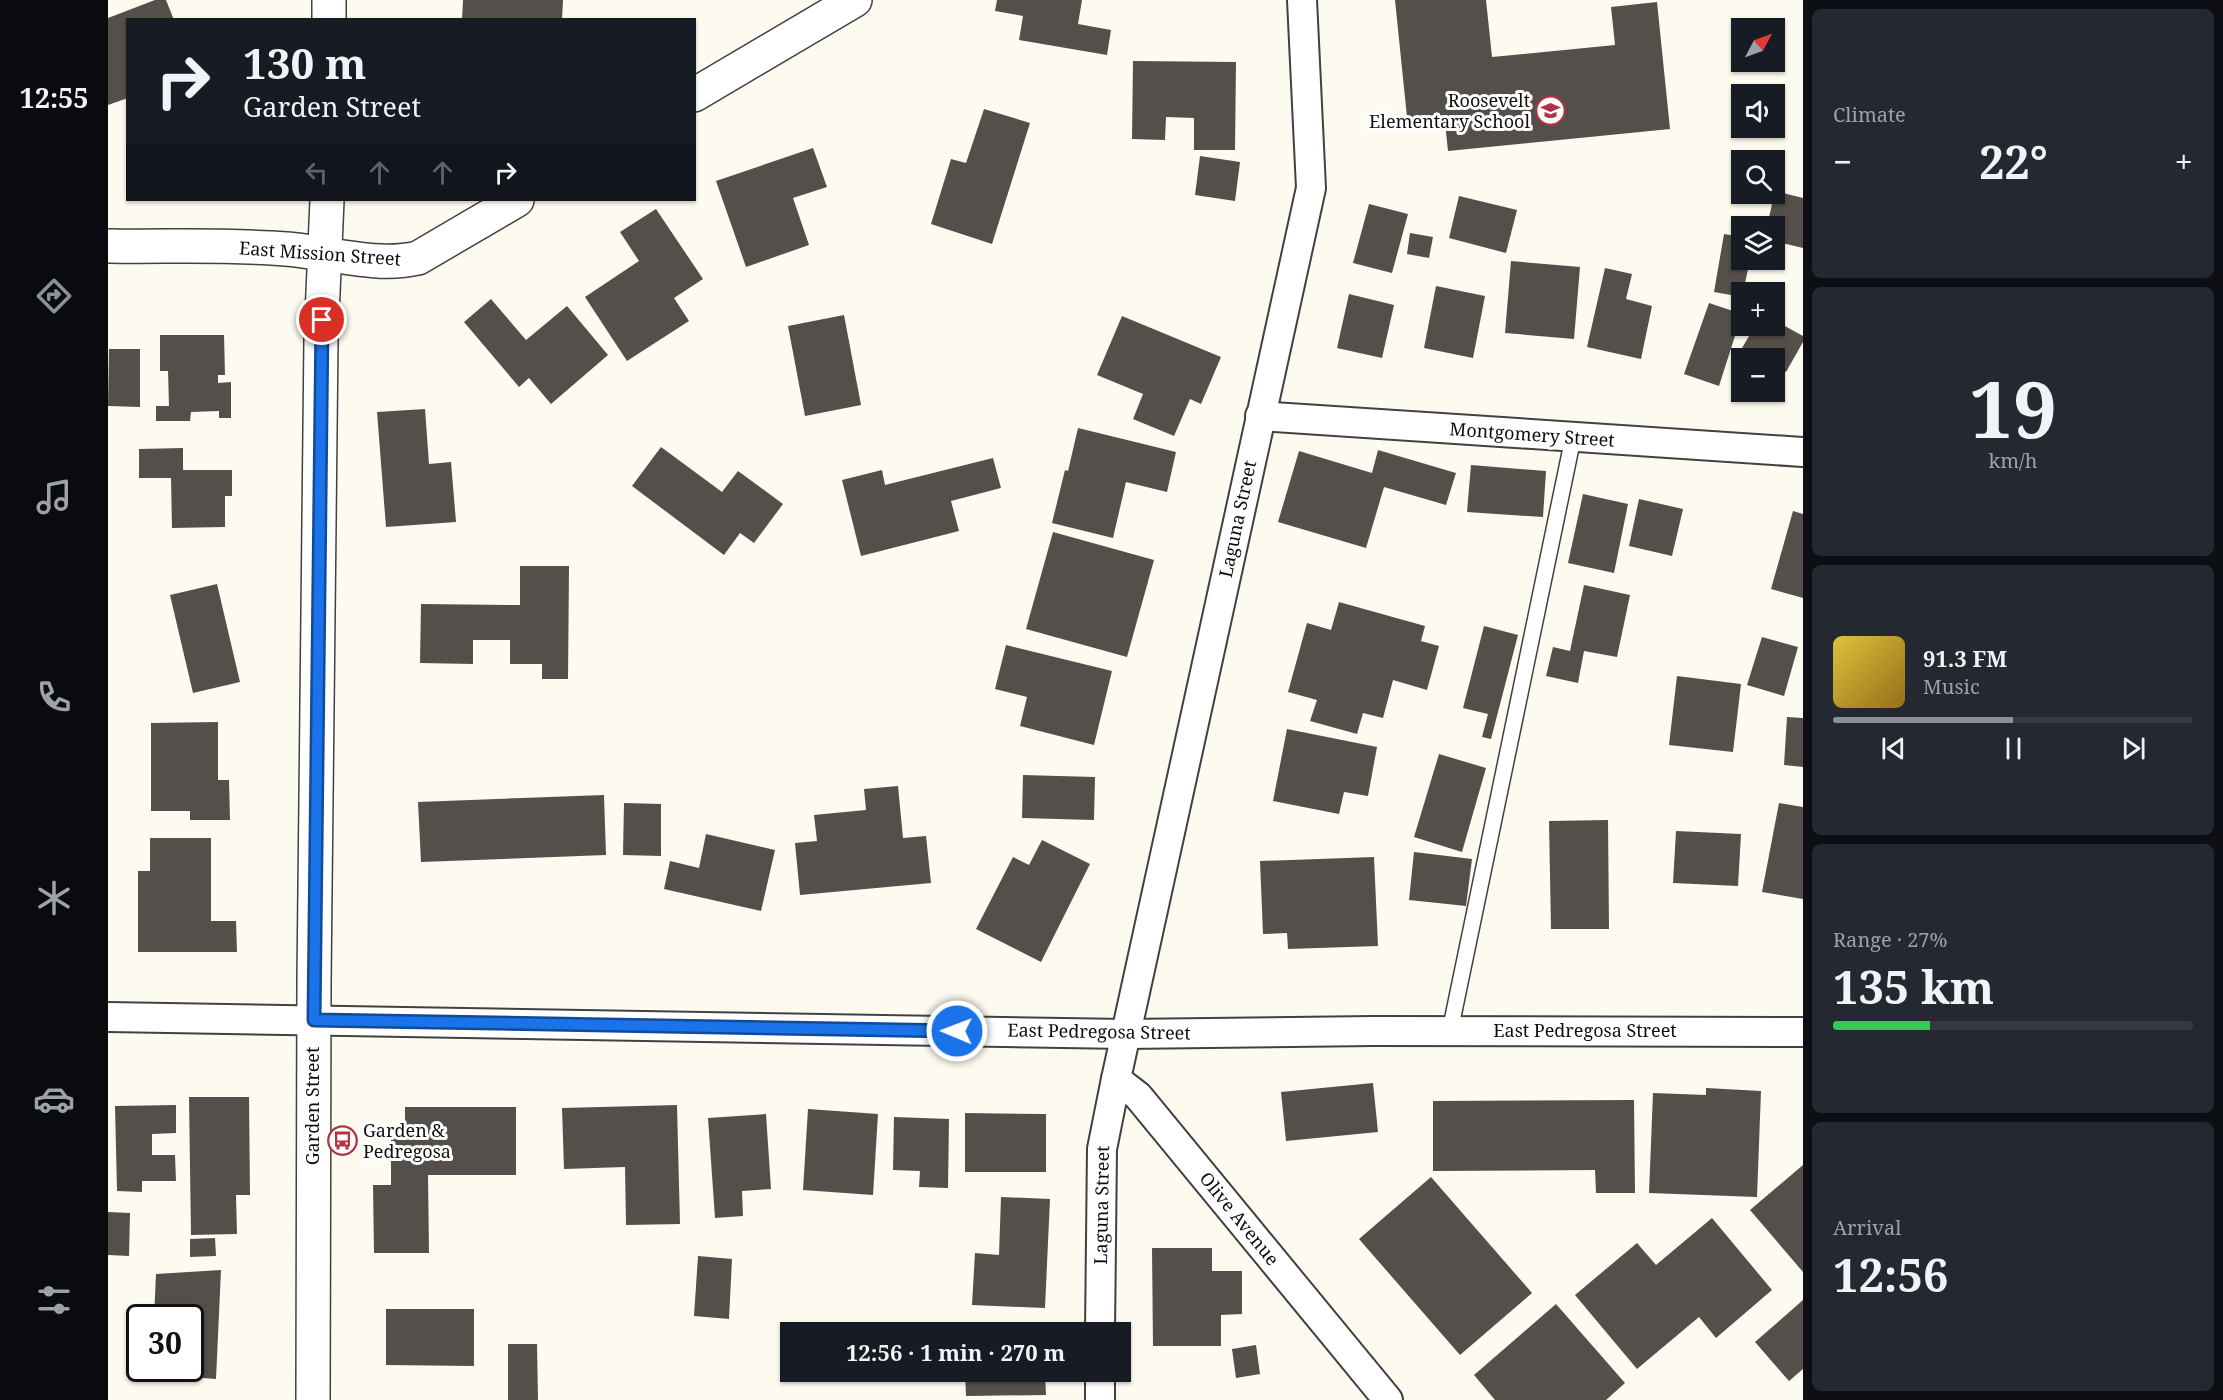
<!DOCTYPE html>
<html lang="en">
<head>
<meta charset="utf-8">
<style>
	body { margin:0; font-family:"Noto Serif",serif; background:#242831; color:#f1f3f6; height:100vh; display:flex; flex-direction:column; font-size:22px; white-space:nowrap }
	* { box-sizing:border-box; margin:0 }
	p { font-size:20px; color:#9ea1a6 }
	.icon { flex:none; width:33px; height:33px; fill:none; stroke:currentColor; stroke-width:2; stroke-linecap:round; stroke-linejoin:round }
	.map { position:relative; flex:1; overflow:hidden }
	.drawer { display:flex; flex-direction:column; gap:9px; padding:9px; background:#0d0f14; width:420px }
	.drawer>* { flex:none }
	.top-card { position:absolute; left:18px; top:18px; width:570px; height:183px; border-radius:0px; box-shadow:0 2px 4px #0004; background:#171b24; color:#f1f3f6; overflow:hidden }
	.needle { width:39px; rotate:49deg }
	.fabs { position:absolute; left:1623px; top:18px; display:grid; gap:12px }
	.fabs a { display:grid; place-items:center; width:54px; height:54px; border-radius:0px; background:#171b24; box-shadow:0 2px 4px #0004; font-size:30px }
	.speed { position:absolute; left:18px; top:1304px; display:flex; gap:12px; font-size:30px; font-weight:700; text-align:center }
	.speed>* { display:grid; place-content:center; width:78px; height:78px; border-radius:50%; background:#171b24; box-shadow:0 2px 4px #0004; line-height:1 }
	.speed .limit { border:3px solid #111; border-radius:9px; background:#fff; color:#111 }
	.pin { position:absolute; display:grid; place-items:center; width:51px; height:51px; color:#fff; margin:-26px; border:3px solid #fff; border-radius:50%; box-shadow:0 2px 6px #0007 }
	.me { position:absolute; width:66px; margin:-33px; rotate:271deg; stroke-linejoin:round; filter:drop-shadow(0 0 4px #0008) }
	.turn { display:flex; align-items:center; gap:21px; height:126px; padding:0 18px; font-size:27px }
	.turn .icon { width:78px; height:78px; stroke-width:2.5 }
	.turn b { display:block; font-size:42px; line-height:51px }
	.lanes { display:flex; align-items:center; height:57px; padding:0 18px; background:#0003; justify-content:center; gap:30px; direction:ltr }
	.lanes .off { opacity:.35 }
	.big { font-size:45px; font-weight:700; line-height:1.1 }
	.drawer .tile { flex:1; display:flex; flex-direction:column; justify-content:center; gap:9px; min-width:0; padding:0 21px; border-radius:9px; background:#242831 }
	.drawer .dial { align-items:center; gap:0 }
	.dial b { font-size:78px; line-height:1 }
	.song { display:flex; align-items:center; gap:18px }
	.cover { width:72px; height:72px; border-radius:9px; background:linear-gradient(135deg,hsl(50 70% 55%),hsl(40 70% 35%)) }
	.played { height:6px; border-radius:3px; background:linear-gradient(90deg,#8c9099 50%,#363941 50%) }
	.keys { display:flex; justify-content:space-around; direction:ltr }
	.heat { display:flex; justify-content:space-between; align-items:center; font-size:33px; direction:ltr }
	.charge { height:9px; border-radius:4px; background:linear-gradient(90deg,#34c759 27%,#363941 0) }
	.trip { position:absolute; left:672px; top:1322px; width:351px; height:60px; border-radius:0px; background:#171b24; box-shadow:0 2px 4px #0004; font-weight:700; line-height:60px; text-align:center }
	main { display:flex; flex:1; min-height:0 }
	.tabs { display:flex; flex-direction:column; width:108px; justify-content:space-around; align-items:center; background:#090b0e; color:#9ea1a6 }
	.tabs .icon { width:42px; height:42px }
	.tabs .on { color:#8c9099 }
	.tabs b { font-size:27px; color:#f1f3f6 }
	.map>svg:first-child { display:block }
	.building { fill:#554f4b }
	.lines { fill:none; stroke-linecap:round; stroke-linejoin:round }
	.service-casing { stroke:#414141; stroke-width:18 }
	.minor-casing { stroke:#414141; stroke-width:32 }
	.tertiary-casing { stroke:#414141; stroke-width:36 }
	.service { stroke:#fff; stroke-width:15 }
	.minor { stroke:#fff; stroke-width:28 }
	.tertiary { stroke:#fff; stroke-width:33 }
	.route-casing { stroke:#114b97; stroke-width:15 }
	.route { stroke:#1a73e8; stroke-width:10 }
	.labels { text-anchor:middle; stroke-width:6; stroke-linejoin:round; paint-order:stroke }
	.poi-label { font-size:18px; fill:#0e0e0e; stroke:#fff; text-anchor:end }
	.street-label { font-size:18px; fill:#0e0e0e; stroke:#fff }
</style>
</head>
<body>
<main>
<nav class="tabs">
<b>12:55</b>
<svg class="icon on" aria-label="directions" viewBox="0 0 24 24"><path d="M12 3l9 9-9 9-9-9zM9 14v-3h6M13 9l2 2-2 2"/></svg>
<svg class="icon" aria-label="music" viewBox="0 0 24 24"><path d="M9 18V5l10-2v13"/><circle cx="6" cy="18" r="3"/><circle cx="16" cy="16" r="3"/></svg>
<svg class="icon" aria-label="phone" viewBox="0 0 24 24"><path d="M5 4h4l2 5-3 2q2 4 5 5l2-3 5 2v4C11 20 4 13 5 4z"/></svg>
<svg class="icon" aria-label="climate" viewBox="0 0 24 24"><path d="M12 3v18M4 7l16 10M4 17L20 7"/></svg>
<svg class="icon" aria-label="car" viewBox="0 0 24 24"><path d="M5 17H2v-5l4-1 3-4h7l3 4 3 1v5h-3M9 17h6M6 11h13"/><circle cx="7" cy="17" r="2"/><circle cx="17" cy="17" r="2"/></svg>
<svg class="icon" aria-label="filters" viewBox="0 0 24 24"><path d="M4 7h16M4 17h16"/><circle cx="9" cy="7" r="2"/><circle cx="15" cy="17" r="2"/></svg>
</nav>
<div class="map">
<svg width="1695" height="1400" viewBox="0 0 1695 1400">
	<rect width="100%" height="100%" fill="#fdfaf0"/>
	<!-- building -->
	<g class="building">
		<path d="M47,0H58L66,20H20V98L0,105V18Z"/>
		<path d="M355,0H455L454,20H354Z"/>
		<path d="M889,0H974L970,24L1003,30L999,55L911,40L915,16L887,11Z"/>
		<path d="M1287,0H1378L1384,57L1507,45L1503,7L1549,2L1562,129L1340,151L1337,123L1300,127Z"/>
		<path d="M1025,61L1128,62L1127,150H1086V118L1058,117L1057,140L1024,139Z"/>
		<path d="M876,109L922,123L884,244L823,224L843,159L858,163Z"/>
		<path d="M705,148L719,187L685,198L701,245L638,267L608,181Z"/>
		<path d="M1092,156L1132,162L1127,201L1087,195Z"/>
		<path d="M1667,191L1695,198V248L1666,241V226H1659Z"/>
		<path d="M1351,196L1409,210L1398,253L1341,238Z"/>
		<path d="M1261,204L1300,214L1284,273L1245,263Z"/>
		<path d="M548,209L595,279L566,298L581,321L519,361L477,297L531,261L512,232Z"/>
		<path d="M1302,233L1325,237L1321,258L1299,254Z"/>
		<path d="M1616,234L1634,237V260H1642L1634,297L1606,292Z"/>
		<path d="M1403,261L1472,267L1466,339L1397,333Z"/>
		<path d="M1497,268L1524,274L1518,299L1544,306L1533,359L1479,347Z"/>
		<path d="M1328,286L1377,296L1365,358L1316,348Z"/>
		<path d="M1241,294L1286,305L1274,358L1229,348Z"/>
		<path d="M383,299L418,340L459,306L500,355L443,404L421,378L411,387L356,322Z"/>
		<path d="M1601,303L1634,314L1611,386L1576,374Z"/>
		<path d="M736,315L753,405L697,416L680,326Z"/>
		<path d="M1014,316L1113,357L1093,404L1082,399L1066,436L1025,419L1035,394L989,375Z"/>
		<path d="M1666,320L1695,336V342L1678,372L1666,366V358H1654L1634,348L1647,326H1666Z"/>
		<path d="M52,335H116L117,375H110V383L123,382V418H111V411L83,412L82,421H48V406H61L60,371H52Z"/>
		<path d="M1,349H32V407L0,406Z"/>
		<path d="M317,409L321,464L343,462L348,522L278,527L269,412Z"/>
		<path d="M970,428L1068,452L1059,492L1018,482L1005,538L944,523L957,470L960,471Z"/>
		<path d="M553,447L614,492L630,471L675,504L646,543L632,533L616,555L524,486Z"/>
		<path d="M75,448V470H124V496H117V527L64,528L63,478H31V449Z"/>
		<path d="M1270,450L1348,473L1338,505L1276,487L1258,548L1170,522L1191,451L1264,473Z"/>
		<path d="M885,458L893,488L843,501L851,531L753,556L734,480L774,470L777,485Z"/>
		<path d="M1363,465L1438,471L1435,517L1359,512Z"/>
		<path d="M1475,494L1520,504L1506,573L1460,563Z"/>
		<path d="M1531,499L1575,509L1564,556L1521,546Z"/>
		<path d="M1685,511L1695,514V598L1663,589Z"/>
		<path d="M945,532L1046,560L1019,657L918,629Z"/>
		<path d="M412,566H461L460,679H434V664H402V640H365V664L312,663L313,604L412,605Z"/>
		<path d="M109,584L132,682L85,693L62,595Z"/>
		<path d="M1476,585L1522,595L1509,657L1476,651L1470,683L1438,676L1445,647L1462,651Z"/>
		<path d="M1231,602L1317,626L1313,641L1331,646L1319,690L1285,680L1275,718L1255,713L1249,734L1202,721L1209,700L1180,692L1199,623L1223,630Z"/>
		<path d="M1376,626L1410,635L1383,739L1374,737L1380,714L1355,708Z"/>
		<path d="M1654,637L1690,647L1676,696L1639,685Z"/>
		<path d="M898,645L1004,671L986,745L912,726L919,697L887,689Z"/>
		<path d="M1569,676L1633,684L1625,752L1561,745Z"/>
		<path d="M1679,717L1695,718V767L1676,765Z"/>
		<path d="M110,722V780H121L122,820H82V811H43V723Z"/>
		<path d="M1179,729L1269,747L1260,796L1236,792L1231,814L1165,801Z"/>
		<path d="M1331,754L1378,768L1354,852L1306,837Z"/>
		<path d="M915,775L987,777L986,820L914,818Z"/>
		<path d="M790,786L795,838L818,836L823,883L692,895L687,843L709,841L706,815L758,810L756,789Z"/>
		<path d="M496,795L498,855L313,862L310,802Z"/>
		<path d="M516,803L553,804V856L515,855Z"/>
		<path d="M1671,803L1695,807V899L1654,892Z"/>
		<path d="M1500,820L1501,929H1443L1441,821Z"/>
		<path d="M1568,831L1633,834L1630,886L1565,883Z"/>
		<path d="M598,834L667,850L653,911L556,889L562,861L591,868Z"/>
		<path d="M42,838H103V921H128L129,952H30V871H42Z"/>
		<path d="M934,840L982,864L933,962L868,929L905,857L921,865Z"/>
		<path d="M1306,852L1364,859L1358,906L1301,900Z"/>
		<path d="M1266,857L1270,946L1180,949L1179,933L1155,934L1152,861Z"/>
		<path d="M1265,1083L1270,1132L1178,1141L1173,1092Z"/>
		<path d="M1598,1088L1653,1091L1649,1197L1541,1193L1545,1093L1598,1095Z"/>
		<path d="M81,1097H141L142,1195H128L129,1234L83,1235Z"/>
		<path d="M1526,1100L1527,1193H1488L1487,1170L1325,1171V1101Z"/>
		<path d="M68,1105V1133L44,1134V1155H67L68,1181H34V1192L9,1191L7,1106Z"/>
		<path d="M569,1105L572,1224L518,1225L517,1167L456,1169L454,1108Z"/>
		<path d="M297,1107H408V1175H320L321,1253H266L265,1185H283V1128H297Z"/>
		<path d="M700,1109L770,1114L765,1195L695,1190Z"/>
		<path d="M857,1113L938,1114V1172H857Z"/>
		<path d="M658,1114L663,1189L634,1191L635,1216L607,1218L600,1118Z"/>
		<path d="M786,1117L841,1119L840,1188L811,1187L812,1171L785,1170Z"/>
		<path d="M1695,1165V1272L1642,1210Z"/>
		<path d="M1323,1177L1424,1293L1352,1355L1251,1239Z"/>
		<path d="M893,1197L942,1199L937,1308L864,1305L867,1253L891,1255Z"/>
		<path d="M0,1212L22,1213L21,1256L0,1255Z"/>
		<path d="M1604,1218L1664,1290L1608,1338L1591,1317L1529,1369L1467,1295L1529,1243L1548,1265Z"/>
		<path d="M107,1238L108,1256L82,1257V1239Z"/>
		<path d="M1044,1248H1104V1271H1134V1314L1113,1315V1346H1045Z"/>
		<path d="M590,1256L624,1259L621,1319L586,1316Z"/>
		<path d="M113,1270L108,1379L43,1374V1368H82V1317H46L48,1274Z"/>
		<path d="M1695,1300V1369L1681,1381L1647,1342Z"/>
		<path d="M1448,1304L1517,1383L1498,1400H1387L1366,1375Z"/>
		<path d="M278,1309H366V1366L278,1365Z"/>
		<path d="M686,1322L744,1326L743,1332H685Z"/>
		<path d="M400,1344H429L430,1400H400Z"/>
		<path d="M1148,1345L1152,1374L1128,1378L1124,1349Z"/>
		<path d="M857,1371H937L938,1395L858,1396Z"/>
	</g>
	<g class="lines">
		<defs>
			<path id="service" d="M1342,1031L1465,438"/>
			<g id="minor">
				<path d="M1194,0L1203,188L1008,1079L1030,1096L1280,1400"/>
				<path d="M1152,416L1695,452"/>
				<path d="M0,1017L1017,1034L1265,1031L1695,1032"/>
				<path d="M992,1332L994,1149L1008,1079"/>
				<path d="M992,1400V1371"/>
			</g>
			<g id="tertiary">
				<path d="M221,20V0"/>
				<path d="M586,95L747,0"/>
				<path d="M0,246C59,247 119,244 178,249C221,252 267,268 310,258L409,200"/>
				<path d="M205,1400L206,981L213,339L219,200"/>
			</g>
		</defs>
		<!-- service casing -->
		<use href="#service" class="service-casing"/>
		<!-- minor casing -->
		<use href="#minor" class="minor-casing"/>
		<!-- tertiary casing -->
		<use href="#tertiary" class="tertiary-casing"/>
		<!-- service -->
		<use href="#service" class="service"/>
		<!-- minor -->
		<use href="#minor" class="minor"/>
		<!-- tertiary -->
		<use href="#tertiary" class="tertiary"/>
	</g>
	<g class="lines">
		<defs>
			<path id="route" d="M214,320L206,1020L849,1031"/>
		</defs>
		<!-- route casing -->
		<use href="#route" class="route-casing"/>
		<!-- route -->
		<use href="#route" class="route"/>
	</g>
	<!-- icons -->
	<defs>
		<symbol id="school-ring" viewBox="-11 -11 22 22"><circle r="9.5" fill="#fff" stroke="#b03442" stroke-width="1.5"/><path d="M0-5L7-2L0 1L-7-2ZM-4 1L0 2.5L4 1V4Q0 6-4 4Z" fill="#b03442"/></symbol>
		<symbol id="bus-ring" viewBox="-11 -11 22 22"><circle r="9.5" fill="#fff" stroke="#b03442" stroke-width="1.5"/><path d="M-5-6H5V4H4V6H2V4H-2V6H-4V4H-5ZM-3.5-4V0h7V-4ZM-3.5 1.2v1.5H-2V1.2ZM2 1.2v1.5H3.5V1.2Z" fill="#b03442"/></symbol>
	</defs>
	<g fill-rule="evenodd">
		<use href="#school-ring" x="1426" y="94" width="33" height="33"/>
		<use href="#bus-ring" x="218" y="1124" width="33" height="33"/>
	</g>
	<g class="labels">
		<!-- poi labels -->
		<g class="poi-label">
			<text x="1422" y="107">Roosevelt<tspan x="1422" dy="21">Elementary School</tspan></text>
			<text x="255" y="1137" text-anchor="start">Garden &amp;<tspan x="255" dy="21">Pedregosa</tspan></text>
		</g>
		<!-- street labels -->
		<g class="street-label">
			<text transform="translate(212 254) rotate(4)" y="6">East Mission Street</text>
			<text transform="translate(1424 435) rotate(4)" y="6">Montgomery Street</text>
			<text transform="translate(1130 519) rotate(-78)" y="6">Laguna Street</text>
			<text x="1477" y="1037">East Pedregosa Street</text>
			<text transform="translate(991 1032) rotate(1)" y="6">East Pedregosa Street</text>
			<text transform="translate(205 1106) rotate(-90)" y="6">Garden Street</text>
			<text transform="translate(994 1205) rotate(-89)" y="6">Laguna Street</text>
			<text transform="translate(1131 1219) rotate(51)" y="6">Olive Avenue</text>
		</g>
	</g>
</svg>
<div class="fabs">
<a><svg class="needle" viewBox="-14 -14 28 28"><path d="M0-13l5 13h-10z" fill="#e53935"/><path d="M0 13l5-13h-10z" fill="#9ea1a6"/></svg></a>
<a><svg class="icon" aria-label="sound" viewBox="0 0 24 24"><path d="M4 9h4l5-4v14l-5-4H4zM17 9q2 3 0 6"/></svg></a>
<a><svg class="icon" aria-label="search" viewBox="0 0 24 24"><circle cx="10" cy="10" r="6"/><path d="M15 15l6 6"/></svg></a>
<a><svg class="icon" aria-label="layers" viewBox="0 0 24 24"><path d="M12 4l9 5-9 5-9-5zM3 14l9 5 9-5"/></svg></a>
<a>+</a>
<a>−</a>
</div>
<div class="speed"><div class="limit">30</div></div>
<div class="pin" style="left:214px;top:320px;background:#d93025"><svg class="icon" aria-label="arrive" viewBox="0 0 24 24"><path d="M6 21V4h12l-3 4 3 4H6"/></svg></div>
<svg class="me" style="left:849px;top:1031px" viewBox="-20 -20 40 40"><circle r="17" fill="#1a73e8" stroke="#fff" stroke-width="3"/><path d="M0-11L8 9 0 5-8 9z" fill="#fff"/></svg>
<div class="trip">12:56 · 1 min · 270 m</div>
<div class="top-card">
<div class="turn"><svg class="icon" aria-label="right" viewBox="0 0 24 24"><path d="M7 20v-9h11M14 6l5 5-5 5"/></svg><div><b>130 m</b>Garden Street</div></div>
<div class="lanes"><svg class="icon off" aria-label="left" viewBox="0 0 24 24"><path d="M17 20v-9H6M10 6l-5 5 5 5"/></svg><svg class="icon off" aria-label="ahead" viewBox="0 0 24 24"><path d="M12 20V5M6 11l6-6 6 6"/></svg><svg class="icon off" aria-label="ahead" viewBox="0 0 24 24"><path d="M12 20V5M6 11l6-6 6 6"/></svg><svg class="icon" aria-label="right" viewBox="0 0 24 24"><path d="M7 20v-9h11M14 6l5 5-5 5"/></svg></div>
</div>
</div>
<section class="drawer">
<div class="tile"><p>Climate</p>
<div class="heat"><a>−</a><b class="big">22°</b><a>+</a></div>
</div>
<div class="tile dial"><b>19</b><p>km/h</p></div>
<div class="tile">
<div class="song"><i class="cover"></i><div><b>91.3 FM</b><p>Music</p></div></div>
<div class="played"></div>
<div class="keys"><svg class="icon" aria-label="previous" viewBox="0 0 24 24"><path d="M18 5L8 12l10 7zM5 5v14"/></svg><svg class="icon" aria-label="pause" viewBox="0 0 24 24"><path d="M8 5v14M16 5v14"/></svg><svg class="icon" aria-label="next" viewBox="0 0 24 24"><path d="M6 5l10 7-10 7zM19 5v14"/></svg></div>
</div>
<div class="tile"><p>Range · 27%</p><b class="big">135 km</b><div class="charge"></div></div>
<div class="tile"><p>Arrival</p><b class="big">12:56</b></div>
</section>
</main>
</body>
</html>
